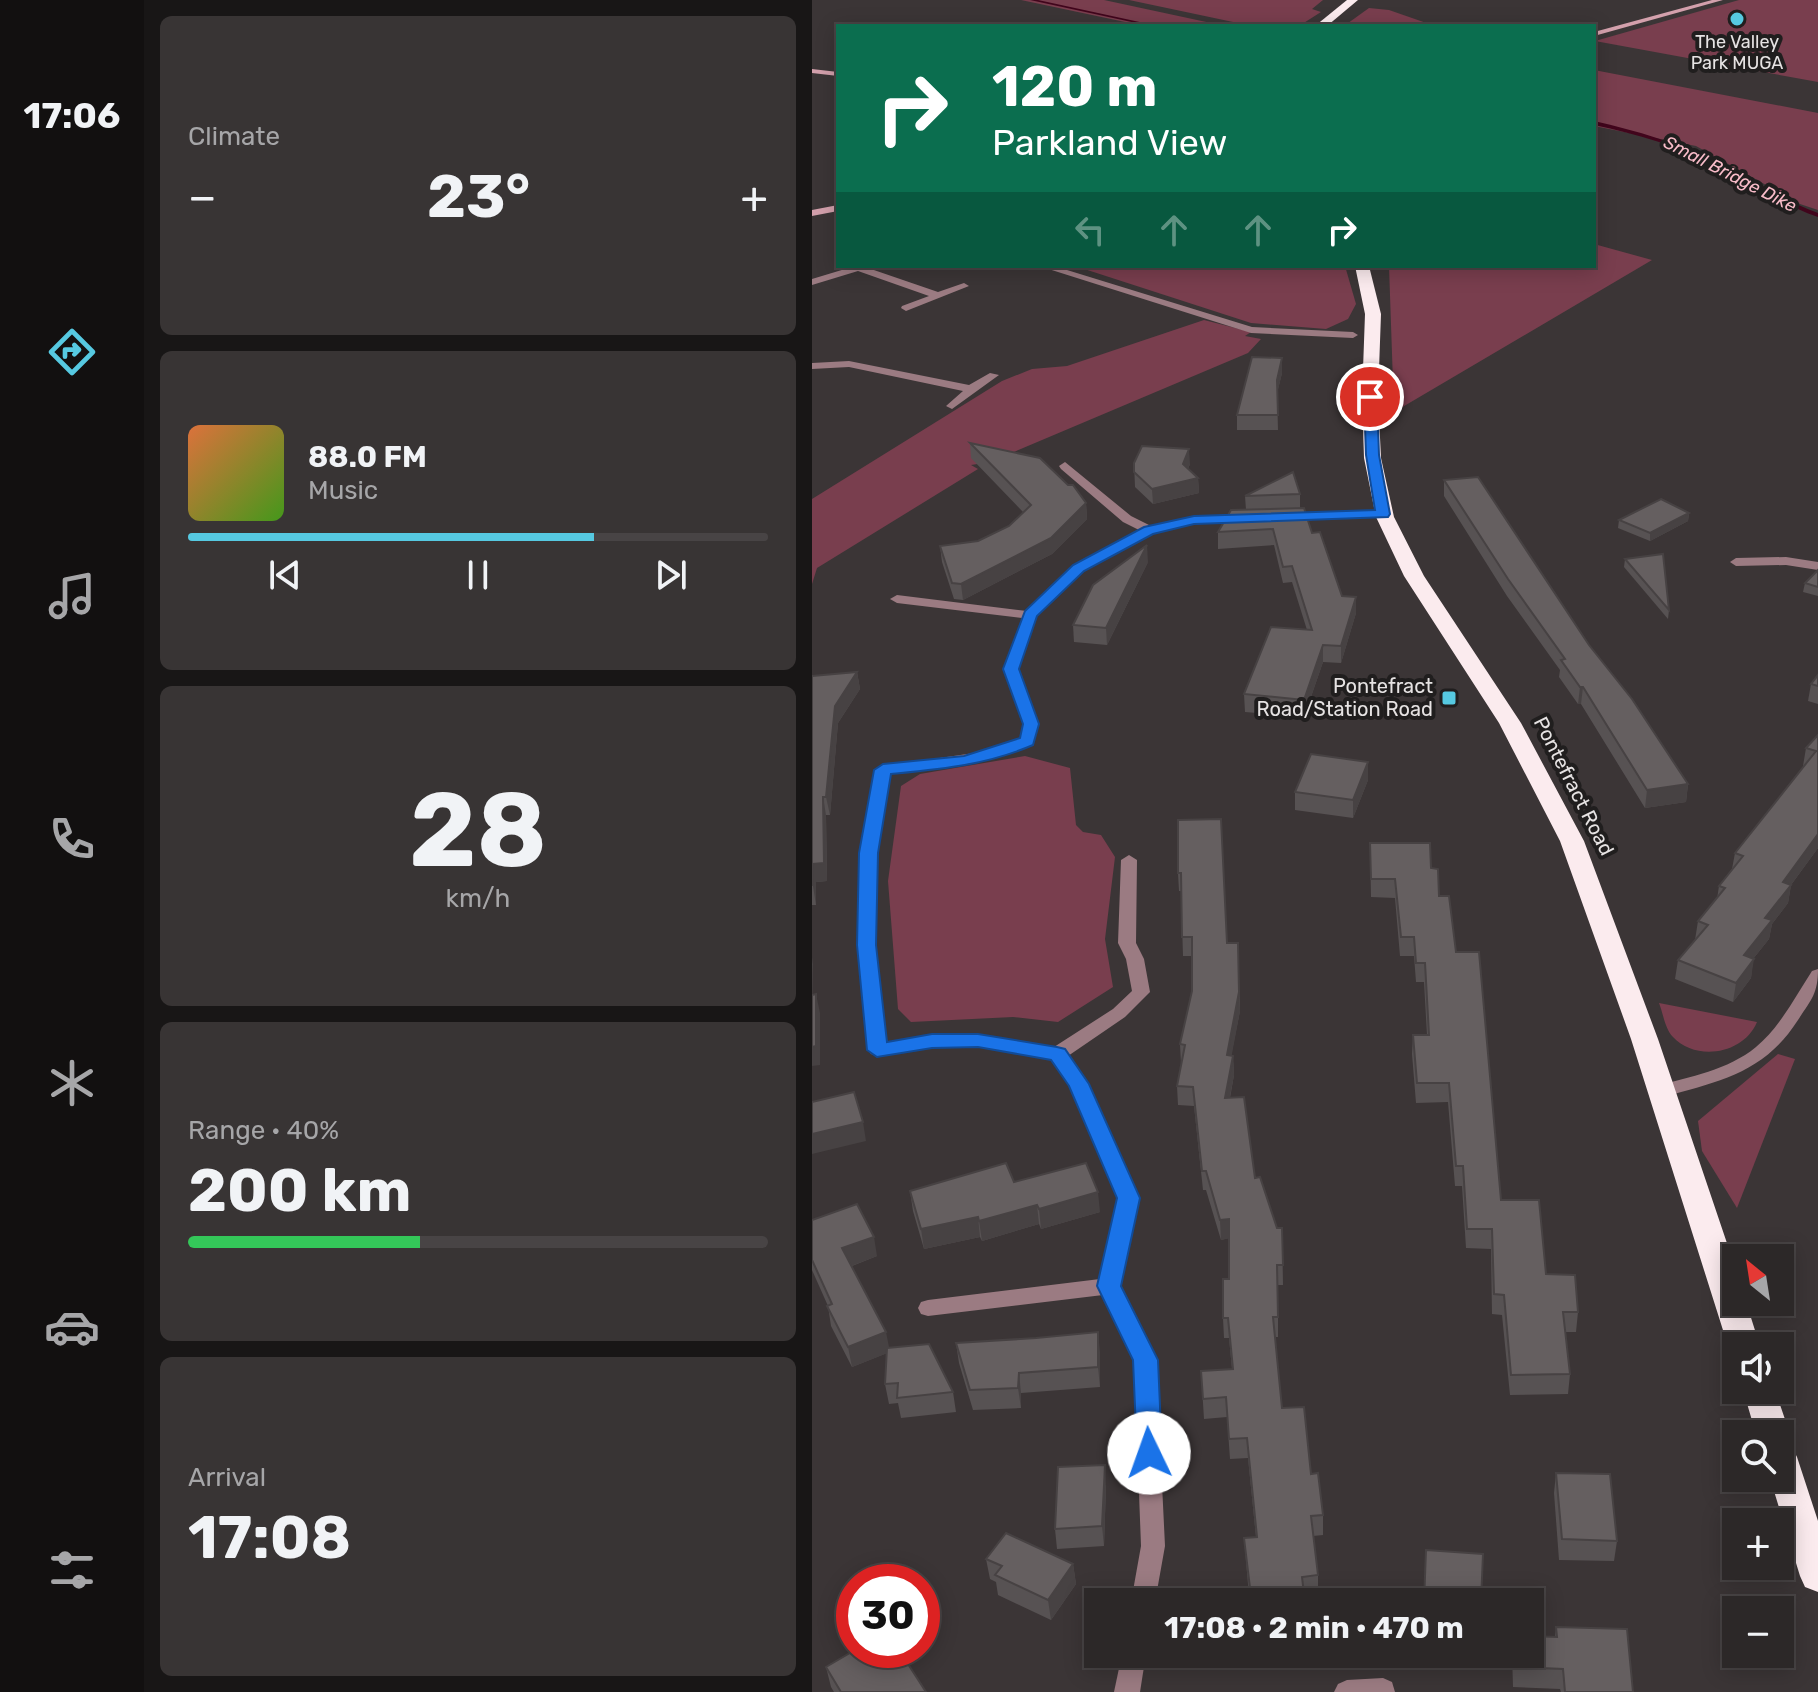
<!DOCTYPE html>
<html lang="en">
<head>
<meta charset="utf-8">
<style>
	body { margin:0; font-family:Rubik,sans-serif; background:#383434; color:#f1f3f6; height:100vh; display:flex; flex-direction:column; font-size:30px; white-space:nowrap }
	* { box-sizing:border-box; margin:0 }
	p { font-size:26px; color:#a6a6a8 }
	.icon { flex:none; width:44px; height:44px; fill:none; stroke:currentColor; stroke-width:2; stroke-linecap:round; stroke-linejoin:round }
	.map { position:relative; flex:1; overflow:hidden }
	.details { display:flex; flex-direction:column; gap:16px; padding:16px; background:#181616; width:668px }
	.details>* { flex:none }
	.hud { position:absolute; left:24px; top:24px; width:760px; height:244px; border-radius:0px; box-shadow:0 4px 20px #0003,0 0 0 2px #484445; background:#0b6e4f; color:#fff; overflow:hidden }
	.needle { width:52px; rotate:330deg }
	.tools { position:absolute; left:910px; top:1244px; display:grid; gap:16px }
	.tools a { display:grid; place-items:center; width:72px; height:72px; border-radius:0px; background:#2c2828; box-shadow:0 4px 20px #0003,0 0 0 2px #484445; font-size:40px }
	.speed { position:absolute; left:24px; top:1564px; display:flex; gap:16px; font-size:40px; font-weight:700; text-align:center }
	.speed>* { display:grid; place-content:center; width:104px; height:104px; border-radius:50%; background:#2c2828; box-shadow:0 4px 20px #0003,0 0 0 2px #484445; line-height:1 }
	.speed .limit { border:12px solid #d22; background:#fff; color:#111 }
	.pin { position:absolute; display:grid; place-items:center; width:68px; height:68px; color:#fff; margin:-34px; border:4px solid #fff; border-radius:50%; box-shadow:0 2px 8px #0007 }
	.me { position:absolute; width:88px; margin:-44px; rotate:357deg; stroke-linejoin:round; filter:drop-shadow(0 0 6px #0008) }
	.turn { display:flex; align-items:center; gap:28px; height:168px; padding:0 24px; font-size:36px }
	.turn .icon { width:104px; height:104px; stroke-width:2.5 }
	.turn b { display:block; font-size:56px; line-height:68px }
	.lanes { display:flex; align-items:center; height:76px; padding:0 24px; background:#0003; justify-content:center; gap:40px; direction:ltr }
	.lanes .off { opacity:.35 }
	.big { font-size:60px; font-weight:700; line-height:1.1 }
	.details .widget { flex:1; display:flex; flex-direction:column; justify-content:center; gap:12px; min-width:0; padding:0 28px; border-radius:12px; background:#383434 }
	.details .dial { align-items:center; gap:0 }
	.dial b { font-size:104px; line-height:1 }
	.song { display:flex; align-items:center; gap:24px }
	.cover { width:96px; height:96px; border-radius:12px; background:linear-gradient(135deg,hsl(20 70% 55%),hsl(100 70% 35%)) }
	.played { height:8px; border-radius:4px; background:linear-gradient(90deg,#56c9e1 70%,#484445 70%) }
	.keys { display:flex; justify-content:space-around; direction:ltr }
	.heat { display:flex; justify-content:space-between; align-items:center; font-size:44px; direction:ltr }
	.charge { height:12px; border-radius:6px; background:linear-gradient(90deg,#34c759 40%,#484445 0) }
	.trip { position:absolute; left:272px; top:1588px; width:460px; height:80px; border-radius:0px; background:#2c2828; box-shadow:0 4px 20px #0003,0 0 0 2px #484445; font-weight:700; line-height:80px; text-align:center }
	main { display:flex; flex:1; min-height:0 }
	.menu { display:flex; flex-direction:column; width:144px; justify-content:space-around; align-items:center; background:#121010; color:#a6a6a8 }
	.menu .icon { width:56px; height:56px }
	.menu .active { color:#56c9e1 }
	.menu b { font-size:36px; color:#f1f3f6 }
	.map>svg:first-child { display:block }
	.green { fill:#793e4e }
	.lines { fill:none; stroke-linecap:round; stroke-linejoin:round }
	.stream { fill:#41051c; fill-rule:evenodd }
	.street { fill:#9b7b82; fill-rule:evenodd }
	.secondary { fill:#d3a0ac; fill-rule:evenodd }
	.highway { fill:#fbebee; fill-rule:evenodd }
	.wall { fill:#575253 }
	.shaded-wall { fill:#474243 }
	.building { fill:#655f60; stroke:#474243; stroke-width:2 }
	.route { fill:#1a73e8; stroke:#114b97; stroke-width:2 }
	.poi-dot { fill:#56c9e1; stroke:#201e1e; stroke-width:3 }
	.labels { text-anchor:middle; stroke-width:8; stroke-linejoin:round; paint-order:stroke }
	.far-poi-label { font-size:18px; fill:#e6e3e3; stroke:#201e1e }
	.far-water-label { font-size:18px; font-style:italic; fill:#f9bcc9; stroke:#201e1e }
	.poi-label { font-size:20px; fill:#e6e3e3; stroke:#201e1e; text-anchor:end }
	.street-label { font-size:20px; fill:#e6e3e3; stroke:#201e1e }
</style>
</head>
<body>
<main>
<nav class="menu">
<b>17:06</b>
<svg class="icon active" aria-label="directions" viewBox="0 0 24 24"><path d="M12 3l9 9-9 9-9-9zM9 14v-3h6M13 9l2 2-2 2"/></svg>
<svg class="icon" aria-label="music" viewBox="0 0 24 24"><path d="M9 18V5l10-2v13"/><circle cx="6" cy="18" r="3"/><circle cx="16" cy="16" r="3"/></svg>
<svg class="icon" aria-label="phone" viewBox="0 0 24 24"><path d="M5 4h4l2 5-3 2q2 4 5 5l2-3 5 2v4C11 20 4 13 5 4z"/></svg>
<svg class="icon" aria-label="climate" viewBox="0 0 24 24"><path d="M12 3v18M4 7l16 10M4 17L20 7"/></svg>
<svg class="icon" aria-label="car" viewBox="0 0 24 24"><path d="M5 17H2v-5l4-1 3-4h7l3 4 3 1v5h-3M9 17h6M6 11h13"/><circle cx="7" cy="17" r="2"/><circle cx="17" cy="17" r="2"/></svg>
<svg class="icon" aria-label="filters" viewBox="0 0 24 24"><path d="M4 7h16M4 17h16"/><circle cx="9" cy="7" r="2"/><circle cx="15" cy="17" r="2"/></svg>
</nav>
<section class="details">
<div class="widget"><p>Climate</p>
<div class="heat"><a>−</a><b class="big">23°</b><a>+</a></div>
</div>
<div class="widget">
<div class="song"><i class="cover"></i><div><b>88.0 FM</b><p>Music</p></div></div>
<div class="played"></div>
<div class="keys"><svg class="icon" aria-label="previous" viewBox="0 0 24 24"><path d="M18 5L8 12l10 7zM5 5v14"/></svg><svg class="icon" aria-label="pause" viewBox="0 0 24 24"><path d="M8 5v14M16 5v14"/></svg><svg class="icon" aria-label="next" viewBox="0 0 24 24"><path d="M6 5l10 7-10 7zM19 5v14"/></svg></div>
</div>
<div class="widget dial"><b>28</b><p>km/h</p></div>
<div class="widget"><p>Range · 40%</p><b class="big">200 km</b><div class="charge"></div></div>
<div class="widget"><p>Arrival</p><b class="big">17:08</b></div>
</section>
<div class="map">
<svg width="1006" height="1692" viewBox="0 0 1006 1692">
	<rect width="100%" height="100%" fill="#3b3536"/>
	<!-- green -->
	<g class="green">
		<path d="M209,0H292L413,26H332Z"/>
		<path d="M317,0H511L500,9L509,12L487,26H440Z"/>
		<path d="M927,0H1006V82L783,41Z"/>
		<path d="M557,8L577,10L623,26H532Z"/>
		<path d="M782,70L1006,113V210L988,204L884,146L782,126Z"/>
		<path d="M782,244L840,260L582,412L577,266H782Z"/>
		<path d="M263,266H533L544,304L536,319L514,329L439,323Z"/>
		<path d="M392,320L439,332L433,336L449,339L436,353L178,462L159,465L166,469L5,568L0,584V499L190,381L220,369L255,366Z"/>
		<path d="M213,756L258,768L264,825L271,832L289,835L303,857L293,939L301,987L246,1022L201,1017L99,1022L86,1009L76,881L89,786L108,774Z"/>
		<path d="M847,1003L945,1022C932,1054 884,1062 861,1037C853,1029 851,1013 847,1003Z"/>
		<path d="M966,1054L983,1059L925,1208L890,1151L886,1121Z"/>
	</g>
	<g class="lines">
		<!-- stream -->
		<g class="stream">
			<path d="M218,0H226L346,26H338Z"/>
			<path d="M782,121C825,131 867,143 906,162C940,178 970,200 1006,213V217C970,205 940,182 906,166C867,146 825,134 782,125Z"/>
		</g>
		<!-- street -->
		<g class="street">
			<path d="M43,266H58L56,268L126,292L152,283L157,286L94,311L89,308L90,306L117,296L46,271L0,285V279Z"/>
			<path d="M227,266H242L440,327L541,332L546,335L541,338L439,333Z"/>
			<path d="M37,361L157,385L178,373L187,375L140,409L134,406L151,391L37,367L0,369V363Z"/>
			<path d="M253,462L319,516L339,526L382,516L432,514L438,518L432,522L382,524L341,533L271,571L224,616L206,669L226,724L220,744L162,762L78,774L64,853V945L73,1043L120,1035L166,1034L242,1047L301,1009L320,991L314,959L306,943L309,860L317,855L325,860L324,943L332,959L338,992L313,1017L256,1056L275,1084L327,1198L307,1286L344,1360L353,1546L343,1602H319L329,1546L322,1360L291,1295L116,1316L109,1314L106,1308L109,1302L116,1300L288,1279L307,1198L257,1086L239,1059L166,1046L120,1047L65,1056L59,1054L56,1050L46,945L48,853L66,767L162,753L208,738L212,724L192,669L210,618L85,603L78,599L85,595L215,611L261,565L327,530L311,522L249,469L247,466Z"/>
			<path d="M571,510L577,514L575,517L476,521L470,517L476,513Z"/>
			<path d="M974,557L1006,562V570L974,565L924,566L918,562L924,558Z"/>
			<path d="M1006,969C1006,994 999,1000 986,1020C952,1073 908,1081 851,1097L844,1096L842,1091L844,1086C878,1077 916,1070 944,1047C968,1027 983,997 1000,971Z"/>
			<path d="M310,1654H334L328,1692H302Z"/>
			<path d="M571,1678L580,1682L583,1692H522L526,1684L535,1680Z"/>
		</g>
		<!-- secondary -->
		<g class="secondary">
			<path d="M900,0H911L782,36V32Z"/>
			<path d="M0,69L26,72V76L0,73Z"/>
			<path d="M26,205V211L0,216V210Z"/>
		</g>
		<!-- highway -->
		<g class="highway">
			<path d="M535,0H546L515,26H503Z"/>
			<path d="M543,266H557L569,314L566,397L569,458L582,517L612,576L709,723L772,841L846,1039L920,1258L924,1272V1302H934L948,1346H924V1356L916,1346L819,1039L748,841L687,723L592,576L564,517L552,458L550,397L553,314Z"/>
			<path d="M931,1390H963L978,1434L972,1444L980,1447L985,1457L1006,1521V1592L993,1587L988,1576L958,1478H968V1434H944Z"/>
		</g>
	</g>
	<!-- wall -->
	<g class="wall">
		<path d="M470,358V373L465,393L466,430H425V415Z"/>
		<path d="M158,443L274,503L275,519L240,554L151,600L142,599L130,562L128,546L166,541L197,526L211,512L159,458Z"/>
		<path d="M322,463L378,464L376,469L386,478L387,493L341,504L323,487Z"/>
		<path d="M632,480L777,645L876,784L874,802L833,808L769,704H766L747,677L748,670L695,596L632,496Z"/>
		<path d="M488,494V508L530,596L544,597V613L529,663L511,662L492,717L433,712L432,694L495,630L480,582L471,583L462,545L406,549V532L434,510L433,496Z"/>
		<path d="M877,513L876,521L838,541L806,528L807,520Z"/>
		<path d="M813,559L857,610L856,619L812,567Z"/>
		<path d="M336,562L295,645L262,642L261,625Z"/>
		<path d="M1006,570V596L991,592L993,583Z"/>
		<path d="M45,672L48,689L26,723L18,815H14L15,881L4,882V905H0V676Z"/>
		<path d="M1006,675V704L996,701L999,684Z"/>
		<path d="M1006,735V848L979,885L976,903L960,924L957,939L941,959L939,978L921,1002L863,979L866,960L883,940L886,921L905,899L907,886L920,869L923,853L992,766H991L994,748Z"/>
		<path d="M556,762V780L541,818L483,810V792Z"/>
		<path d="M366,820L415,943H426L428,1011L419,1056H421L422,1075L418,1098L443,1178L465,1228H470L471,1285H466V1337H463L470,1408L499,1474L511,1515V1535L501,1536L506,1575V1595L493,1597L437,1596L432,1538L444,1537L436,1458L418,1459L415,1417L392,1419L389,1371L420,1369L417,1338H412L411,1318L417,1279V1238L409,1240L394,1190H391L382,1106L366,1105L365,1086L369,1064L368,1044L380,991V956H371L369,891H367L366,873Z"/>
		<path d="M558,843L619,868L644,952L689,1200L734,1274L766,1312L764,1332H753L758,1374L756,1394L698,1395L690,1315L680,1314L679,1249L654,1248L650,1186H643L636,1102L604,1103L600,1054L601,1035H615L612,982H604L602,956H588L583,898L559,897Z"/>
		<path d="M202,1182L288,1212L229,1229L227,1224L170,1241L168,1237L112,1249L101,1211L98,1191Z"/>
		<path d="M0,1220L65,1256L40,1266L77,1348L141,1392L144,1412L89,1418L86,1403L77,1404L73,1384L75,1353L40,1367L19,1326L16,1306L0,1270Z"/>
		<path d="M144,1343L288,1352V1387L209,1393V1408L161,1410L147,1363Z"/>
		<path d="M744,1473L805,1541L802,1561L747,1560L742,1493Z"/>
		<path d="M294,1486L292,1546L245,1549L243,1529Z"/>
		<path d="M174,1559L261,1564L264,1584L239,1620L186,1595L184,1582L178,1579Z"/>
		<path d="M744,1627L821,1692H749L748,1689L701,1687L700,1654H718L743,1637Z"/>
		<path d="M426,1654H497V1657L427,1665Z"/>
		<path d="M14,1667L114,1692H22L19,1687Z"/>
	</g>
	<!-- shaded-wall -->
	<g class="shaded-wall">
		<path d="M470,358V373L465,394V380Z"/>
		<path d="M377,449L378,464L371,479V464Z"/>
		<path d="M386,478L387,493L341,504L340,489Z"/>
		<path d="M274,503L275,519L240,554L151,600L149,584Z"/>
		<path d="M877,513L876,521L838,541V533Z"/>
		<path d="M335,545L336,562L295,645L294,628Z"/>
		<path d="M544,597V613L529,663V646Z"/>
		<path d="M511,645V662L492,717V700Z"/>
		<path d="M45,672L48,689L26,723L18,815L14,797L23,706Z"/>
		<path d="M768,687H771L769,704H766Z"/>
		<path d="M556,762V780L541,818V800Z"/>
		<path d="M876,784L874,802L833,808L835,790Z"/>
		<path d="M11,797L14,815L15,881L4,882V905L1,886V864Z"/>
		<path d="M1006,834V848L973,893L979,885L976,903L960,924L957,939L929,974L932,955L971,882Z"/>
		<path d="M0,957L1,964L0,1014Z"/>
		<path d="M942,959L939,978L921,1002L924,983Z"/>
		<path d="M427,992L428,1011L416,1075L415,1055Z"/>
		<path d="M4,994L8,1013V1065L0,1066V1047Z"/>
		<path d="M421,1056L422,1075L414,1117L413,1098Z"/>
		<path d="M51,1122L54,1141L0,1154V1134Z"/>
		<path d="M286,1192L288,1212L229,1229L227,1209Z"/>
		<path d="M225,1205L227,1224L170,1241L167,1221Z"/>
		<path d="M166,1217L168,1237L112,1249L109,1229Z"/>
		<path d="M417,1219L418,1238L409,1240L408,1220Z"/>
		<path d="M62,1237L65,1256L34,1268L30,1248Z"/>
		<path d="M74,1332L78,1352L40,1367L36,1347Z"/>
		<path d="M286,1332L288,1352V1387L286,1367Z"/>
		<path d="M207,1373L209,1393V1408L206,1388Z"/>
		<path d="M293,1465L294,1486L292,1546L290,1526Z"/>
		<path d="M261,1564L264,1584L239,1620L236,1600Z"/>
	</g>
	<!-- building -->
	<g class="building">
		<path d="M440,357L470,358L465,380L466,415H425Z"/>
		<path d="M158,443L228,458L256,485H261L274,503L239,538L149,584L140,583L128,546L166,541L197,526L219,505Z"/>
		<path d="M330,446L377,449L371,464L386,478L340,489L322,472V463Z"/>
		<path d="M481,472L488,494L433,496Z"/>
		<path d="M666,477L777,645L820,699L876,784L835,790L771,687H768L749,660L753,659L696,579L632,480Z"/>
		<path d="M849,499L877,513L838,533L807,520Z"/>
		<path d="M492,508L500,533L508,532L530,596L544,597L529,646L511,645L492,700L432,694L459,627L500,630L480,566L471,567L461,529L406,532L419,510Z"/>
		<path d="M335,545L294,628L261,625L281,585Z"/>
		<path d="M851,554L857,610L813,559Z"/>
		<path d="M1006,570V587L993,583Z"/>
		<path d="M45,672L23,706L14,797H11L12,863L1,864L0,886V676Z"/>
		<path d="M1006,675V686L999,684Z"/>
		<path d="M1006,735V834L971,882L979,885L953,918L960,920L932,955L942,959L924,983L866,960L896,925L886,921L913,888L907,886L931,856L923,853L1004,751L994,748Z"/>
		<path d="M499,754L556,762L541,800L483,792Z"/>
		<path d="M409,819L415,943H426L427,992L415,1055L421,1056L413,1098L432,1097L443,1178L448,1177L465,1228H470L471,1265H465L466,1317H461L470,1408L492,1407L499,1474L506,1473L511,1515L499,1516L506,1575L490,1577L493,1602H422V1598L439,1596L432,1538L445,1537L435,1438L417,1439L414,1397L391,1399L389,1371L421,1369L416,1318H411V1279H417V1219L408,1220L394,1171H390L381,1087L365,1086L373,1045L368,1044L380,991V937H370L369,873H366V820Z"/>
		<path d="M558,843H618L619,868L626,869L627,896H637L644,952H667L689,1200H727L734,1274L763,1275L766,1312H751L758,1374L699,1375L692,1295L682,1294L680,1229H655L651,1166H644L637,1083H605L601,1035H617L613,963H604L602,937H589L583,879H559Z"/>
		<path d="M4,994V1046L0,1047V995Z"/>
		<path d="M42,1092L51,1122L0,1134V1102Z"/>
		<path d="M194,1163L202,1182L274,1163L286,1192L227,1209L225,1205L167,1221L166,1217L109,1229L98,1191Z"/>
		<path d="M45,1204L62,1237L30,1248L74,1332L36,1347L15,1306L20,1304L0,1260V1220Z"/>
		<path d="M286,1332V1367L207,1373L206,1388L158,1390L144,1343L224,1338Z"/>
		<path d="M117,1344L141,1392L85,1398L86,1383L73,1384L75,1348Z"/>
		<path d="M293,1465L290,1526L243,1529L246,1467Z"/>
		<path d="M744,1473L798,1474L805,1541L750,1539Z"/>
		<path d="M194,1533L261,1564L236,1600L183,1575L190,1566L174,1559Z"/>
		<path d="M614,1550L671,1554L669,1602H612Z"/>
		<path d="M744,1627L815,1629L821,1692H753L751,1669L703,1667V1654H718V1636L745,1637Z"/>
		<path d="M43,1650H87L114,1692H29L14,1667Z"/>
	</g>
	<!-- route -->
	<path class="route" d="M558,393L565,397L567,455L578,514L576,517L382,524L341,534L272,571L225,616L207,669L227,724L221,745C175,765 129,769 79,774L66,853L64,945L75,1042L120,1034H166L245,1047L253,1049L277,1084L328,1198L309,1286L346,1360L350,1453L346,1461L337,1464L328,1461L325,1453L321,1360L285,1286L305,1198L257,1086L239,1060L166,1047L120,1048L65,1057L55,1050L45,945L47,853L62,770L71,764L152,756L208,738L211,724L191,669L213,611L261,565L332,527L382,516L563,510L554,455L552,397Z"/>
	<!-- markers -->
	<g class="poi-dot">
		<circle cx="925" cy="19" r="8"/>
		<rect x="629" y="690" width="16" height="16" rx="4"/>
	</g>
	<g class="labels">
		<!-- far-poi labels -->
		<g class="far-poi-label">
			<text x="925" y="48">The Valley<tspan x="925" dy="21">Park MUGA</tspan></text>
		</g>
		<!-- far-water labels -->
		<g class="far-water-label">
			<text transform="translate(918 174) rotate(27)" y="6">Small Bridge Dike</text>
		</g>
		<!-- poi labels -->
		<g class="poi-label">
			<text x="621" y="693">Pontefract<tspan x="621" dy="23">Road/Station Road</tspan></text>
		</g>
		<!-- street labels -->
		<g class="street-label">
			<text transform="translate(762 786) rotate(63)" y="7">Pontefract Road</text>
		</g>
	</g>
</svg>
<div class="tools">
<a><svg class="needle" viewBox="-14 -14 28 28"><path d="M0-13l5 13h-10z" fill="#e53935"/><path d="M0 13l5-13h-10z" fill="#a6a6a8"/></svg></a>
<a><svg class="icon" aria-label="sound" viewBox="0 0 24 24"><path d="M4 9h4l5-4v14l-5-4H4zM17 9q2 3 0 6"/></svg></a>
<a><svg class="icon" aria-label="search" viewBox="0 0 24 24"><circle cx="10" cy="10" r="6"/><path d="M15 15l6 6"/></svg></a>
<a>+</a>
<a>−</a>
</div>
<div class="speed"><div class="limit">30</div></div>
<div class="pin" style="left:558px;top:397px;background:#d93025"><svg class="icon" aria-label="arrive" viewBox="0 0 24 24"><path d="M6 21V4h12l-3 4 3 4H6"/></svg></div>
<svg class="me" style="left:337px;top:1453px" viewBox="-20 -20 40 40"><circle r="19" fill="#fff"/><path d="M0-13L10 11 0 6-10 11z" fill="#1a73e8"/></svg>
<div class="trip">17:08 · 2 min · 470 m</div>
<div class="hud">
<div class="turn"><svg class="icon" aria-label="right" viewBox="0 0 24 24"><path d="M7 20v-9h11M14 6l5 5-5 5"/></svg><div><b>120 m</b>Parkland View</div></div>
<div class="lanes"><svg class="icon off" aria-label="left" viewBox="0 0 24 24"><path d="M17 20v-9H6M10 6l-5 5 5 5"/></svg><svg class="icon off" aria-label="ahead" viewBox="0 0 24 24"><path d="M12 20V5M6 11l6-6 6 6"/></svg><svg class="icon off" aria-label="ahead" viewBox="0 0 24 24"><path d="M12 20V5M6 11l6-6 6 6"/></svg><svg class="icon" aria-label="right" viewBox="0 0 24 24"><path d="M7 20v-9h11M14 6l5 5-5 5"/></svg></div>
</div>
</div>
</main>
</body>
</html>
